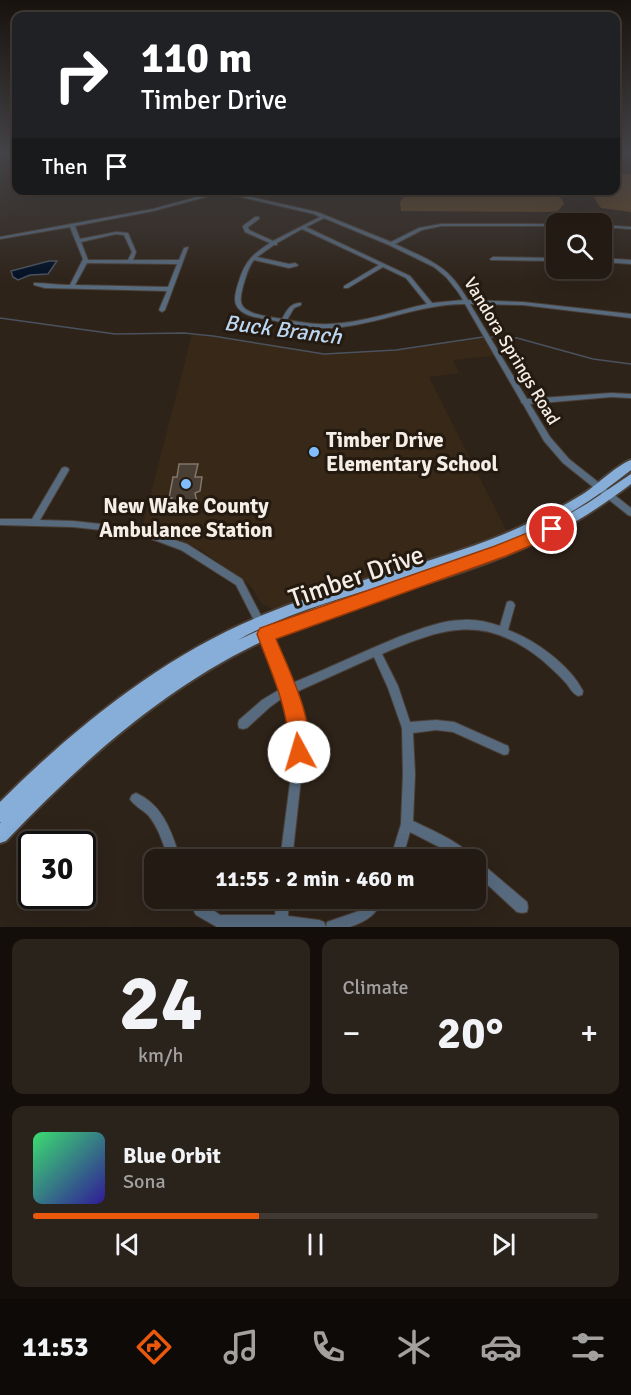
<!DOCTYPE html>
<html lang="en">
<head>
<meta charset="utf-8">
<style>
	body { margin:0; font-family:Signika,sans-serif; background:#2a231c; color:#f1f3f6; height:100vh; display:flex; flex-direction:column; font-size:22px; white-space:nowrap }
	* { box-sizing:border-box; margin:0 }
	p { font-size:20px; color:#a2a1a0 }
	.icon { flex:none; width:33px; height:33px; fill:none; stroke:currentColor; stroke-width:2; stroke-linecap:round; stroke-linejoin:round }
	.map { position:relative; height:927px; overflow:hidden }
	.details { display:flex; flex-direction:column; gap:12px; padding:12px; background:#130e0a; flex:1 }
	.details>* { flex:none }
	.guide { position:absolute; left:12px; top:12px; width:608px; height:183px; border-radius:12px; box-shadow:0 6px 24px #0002,0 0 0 2px #3f3833; background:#202124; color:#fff; overflow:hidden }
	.controls { position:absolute; left:546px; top:213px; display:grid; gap:12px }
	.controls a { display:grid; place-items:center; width:66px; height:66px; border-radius:12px; background:#221a13; box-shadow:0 6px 24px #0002,0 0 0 2px #3f3833; font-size:30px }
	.speed { position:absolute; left:18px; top:831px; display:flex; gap:12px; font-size:30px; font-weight:700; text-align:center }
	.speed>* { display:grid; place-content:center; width:78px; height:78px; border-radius:50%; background:#221a13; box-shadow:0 6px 24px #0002,0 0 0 2px #3f3833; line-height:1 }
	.speed .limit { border:3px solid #111; border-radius:9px; background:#fff; color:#111 }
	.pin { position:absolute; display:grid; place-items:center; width:51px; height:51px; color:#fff; margin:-26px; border:3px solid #fff; border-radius:50%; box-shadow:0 2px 6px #0007 }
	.me { position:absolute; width:66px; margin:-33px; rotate:354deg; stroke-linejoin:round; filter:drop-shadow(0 0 4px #0008) }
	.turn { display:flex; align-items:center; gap:21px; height:126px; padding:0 30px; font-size:27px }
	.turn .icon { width:78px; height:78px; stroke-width:2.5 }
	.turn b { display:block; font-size:42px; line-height:51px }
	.then { display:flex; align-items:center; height:57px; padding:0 30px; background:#0003; gap:12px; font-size:22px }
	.big { font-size:45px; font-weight:800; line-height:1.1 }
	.details .card { flex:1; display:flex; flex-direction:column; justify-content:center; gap:9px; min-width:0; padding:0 21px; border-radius:12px; background:#2a231c }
	.details .dial { align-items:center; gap:0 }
	.dial b { font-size:78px; line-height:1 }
	.song { display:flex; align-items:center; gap:18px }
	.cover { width:72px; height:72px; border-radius:9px; background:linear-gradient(135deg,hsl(140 70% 55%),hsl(250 70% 35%)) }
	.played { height:6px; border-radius:3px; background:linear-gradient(90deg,#ea580c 40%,#3f3833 40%) }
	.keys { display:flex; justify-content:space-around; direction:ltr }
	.heat { display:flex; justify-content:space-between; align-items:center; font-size:33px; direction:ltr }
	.details .tiles { flex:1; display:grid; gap:12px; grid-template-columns:1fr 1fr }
	.card:last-child { grid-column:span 2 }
	.trip { position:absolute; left:144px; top:849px; width:342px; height:60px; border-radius:12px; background:#221a13; box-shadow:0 6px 24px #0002,0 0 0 2px #3f3833; font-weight:800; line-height:60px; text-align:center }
	.menu { display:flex; height:96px; justify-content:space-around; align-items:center; background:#0e0a08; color:#a2a1a0 }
	.menu .icon { width:42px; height:42px }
	.menu .current { color:#ea580c }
	.menu b { font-size:27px; color:#f1f3f6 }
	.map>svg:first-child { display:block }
	.built { fill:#372818 }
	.green { fill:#634522 }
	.water { fill:#000f25; stroke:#4a525f; stroke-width:1.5 }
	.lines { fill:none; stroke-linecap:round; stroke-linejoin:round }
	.stream { stroke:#4a525f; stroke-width:1.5 }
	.building { fill:#4a3f34; stroke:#827669; stroke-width:1.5 }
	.minor-casing { stroke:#4a3f36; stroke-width:2 }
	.major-casing { stroke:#4a3f36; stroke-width:4 }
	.minor { fill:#576a7e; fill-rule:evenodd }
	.major { fill:#86aed8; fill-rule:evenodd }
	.route { fill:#ea580c; stroke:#983908; stroke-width:1.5 }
	.poi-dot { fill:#80bdfa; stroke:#241a10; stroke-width:2 }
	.labels { text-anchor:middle; stroke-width:6; stroke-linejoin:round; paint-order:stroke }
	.far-street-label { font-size:18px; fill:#f5eee7; stroke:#241a10 }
	.poi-label { font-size:21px; font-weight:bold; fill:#f5eee7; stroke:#241a10; text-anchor:start }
	.water-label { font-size:22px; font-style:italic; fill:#bcd6f2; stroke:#241a10 }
	.near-street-label { font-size:26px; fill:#f5eee7; stroke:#241a10 }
</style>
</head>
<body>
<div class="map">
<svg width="631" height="927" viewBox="0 0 631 927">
	<rect width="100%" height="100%" fill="#2e2319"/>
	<!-- built -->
	<path class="built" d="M192,334L272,344L324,354L396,350L483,337L494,356L453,360L459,373L429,377L507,532L278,609L270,608L262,604L251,586L201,550L170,536L142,528Z"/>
	<!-- green -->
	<g class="green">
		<path d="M615,174H631V212L601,208L593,196L568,191L615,190Z"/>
		<path d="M544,190L562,199L564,204L557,212L401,211L400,202L409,191Z"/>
	</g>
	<!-- water -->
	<path class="water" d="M49,261H57L48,274L30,275L18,280L13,277L11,271Z"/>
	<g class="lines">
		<!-- stream -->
		<g class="stream">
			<path d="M0,318L115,334L184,333L213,336L324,354L396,350L483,337"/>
			<path d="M488,337L517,338L593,359L631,364"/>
		</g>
	</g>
	<!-- building -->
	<path class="building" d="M179,464H198L195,477H202L200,491L195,493L197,502L188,512H172L174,502H171L172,498H169L173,477H177Z"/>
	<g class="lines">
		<defs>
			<g id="minor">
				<rect x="14" y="173" width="2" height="2"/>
				<path d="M223,190L228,191L153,211L75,226L80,239L116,232L128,233L136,252L133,260H179L184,248L188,247V248L165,310L162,312L159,310L167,291L45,288L34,285V283C46,283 58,285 70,285L83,259L70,227L0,239V237L153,209ZM116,234L124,235L132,252L128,260H88L81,242ZM87,263L177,264L168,287L75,285Z"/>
				<path d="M233,193L317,212L391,242L419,228L441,224H556V226H441L422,230L395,244C409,251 424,256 437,265C451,273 460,287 468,300L523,302L631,314V318L523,305L470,304L527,399L611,393L631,394V398L611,397L530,404L550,437L569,459L631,508V516L628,515L563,463L544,441L523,404L521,402V401L465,304C420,304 379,324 334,328C313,329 292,324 271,320C259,318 235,316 235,299C235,293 237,287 239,281C245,261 253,254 270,243L245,232L243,227V226L255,217H259V219L248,227L249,230L273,241L320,217L314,214L233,195ZM324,218L389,245L434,267L446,277L458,292L463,300L432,303L410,276L306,227ZM302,229L379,265L344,286V288H348L383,267L406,278L427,304C395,311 362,323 329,324C315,325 301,322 287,320L294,308L301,305V303C290,303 287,310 282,319C271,317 247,315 242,305C239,299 242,292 243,286C246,277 248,267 254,260L289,268L297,266L298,265L295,263L289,264L257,257L274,245H277V243Z"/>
				<path d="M602,225L631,227V229L602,227Z"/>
				<path d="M493,257L556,258V261L491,260L490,259Z"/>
				<path d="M602,258L631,260V264L602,262Z"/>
				<path d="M65,467L68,468L69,470L40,520L73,521L138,528L187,544L242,579L269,631L290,684C327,669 364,651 401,636C421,629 442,620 463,620C476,619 488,622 500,626L507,602L510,601L513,602L515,605L508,630C535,640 570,665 583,691L582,695L578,696C572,693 570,688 566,683C559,675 550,667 542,660C485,614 444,627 382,654L398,686L410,722L436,720L454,722L508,746L509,750L508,754L504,755L453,732L436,730L413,733L415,774L413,821C429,829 466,844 474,860H458L451,853L410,832L402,860H390L401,824L403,774L402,728L388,688L374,657L294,693L302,727L304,752L292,860H280L294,752L292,727L284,697L270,707L247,728L243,729L239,728L238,724L239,720L262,700L282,688L262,636L236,585L181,550L138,534L73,527L0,525V519H32L62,468Z"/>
				<path d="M136,793C164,805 172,834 181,860H169C163,844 159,828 148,815C142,809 134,806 130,799L132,795Z"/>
				<path d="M476,860L480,862L527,902L528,907L527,912L522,913L517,912L476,874Z"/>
				<path d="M187,898H201L206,905L220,915H275L277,898H289L288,916L319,920L324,922L326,927L327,922L359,911L369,898H384C376,915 367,921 350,927H217L196,915Z"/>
			</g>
			<path id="major" d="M631,460V470C612,485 592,500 571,512C516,544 453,563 393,582C341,599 286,613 238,640L273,624L323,605L462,561L503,546L547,527L588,503L631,474V484C607,502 582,519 555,533C469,578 372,595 283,632C175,678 86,757 6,841L0,843V823L1,822H0V802C78,724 169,651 273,611C348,581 427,565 502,535C530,523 557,510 583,494C597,485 617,465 631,460Z"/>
		</defs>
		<!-- minor casing -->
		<use href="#minor" class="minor-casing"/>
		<!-- major casing -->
		<use href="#major" class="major-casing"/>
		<!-- minor -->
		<use href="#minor" class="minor"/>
		<!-- major -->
		<use href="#major" class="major"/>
	</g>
	<!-- sky -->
	<linearGradient id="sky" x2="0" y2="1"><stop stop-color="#19130e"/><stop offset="0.54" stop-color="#464549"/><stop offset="1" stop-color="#464549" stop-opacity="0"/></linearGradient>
	<rect width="631" height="284" fill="url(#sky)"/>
	<!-- route -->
	<path class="route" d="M552,523L558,525L560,529L558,534L506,556L276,639C288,668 319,729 306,759L299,762L292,759C288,748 290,737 287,726C282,694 268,664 257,634L260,628L495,546Z"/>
	<!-- markers -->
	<g class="poi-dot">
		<circle cx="314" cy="452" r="6"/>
		<circle cx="186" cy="484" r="6"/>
	</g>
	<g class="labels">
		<!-- far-street labels -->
		<g class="far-street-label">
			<text transform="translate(512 351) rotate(59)" y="6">Vandora Springs Road</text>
		</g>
		<!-- poi labels -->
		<g class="poi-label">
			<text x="326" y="447">Timber Drive<tspan x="326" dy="24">Elementary School</tspan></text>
			<text x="186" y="513" text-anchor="middle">New Wake County<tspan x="186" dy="24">Ambulance Station</tspan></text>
		</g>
		<!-- water labels -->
		<g class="water-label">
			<text transform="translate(283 329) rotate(7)" y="8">Buck Branch</text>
		</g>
		<!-- near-street labels -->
		<g class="near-street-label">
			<text transform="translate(356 576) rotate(-19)" y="9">Timber Drive</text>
		</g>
	</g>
</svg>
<div class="controls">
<a><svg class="icon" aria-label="search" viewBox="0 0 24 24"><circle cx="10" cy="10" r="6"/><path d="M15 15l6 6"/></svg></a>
</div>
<div class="speed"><div class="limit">30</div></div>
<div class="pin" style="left:552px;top:529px;background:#d93025"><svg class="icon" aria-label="arrive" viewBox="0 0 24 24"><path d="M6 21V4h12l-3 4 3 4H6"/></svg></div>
<svg class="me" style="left:299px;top:752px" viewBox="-20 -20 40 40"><circle r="19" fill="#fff"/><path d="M0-13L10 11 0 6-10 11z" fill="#ea580c"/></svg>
<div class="trip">11:55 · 2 min · 460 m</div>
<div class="guide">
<div class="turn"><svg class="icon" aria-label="right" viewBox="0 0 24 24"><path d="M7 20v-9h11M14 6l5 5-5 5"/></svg><div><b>110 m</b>Timber Drive</div></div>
<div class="then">Then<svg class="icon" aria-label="arrive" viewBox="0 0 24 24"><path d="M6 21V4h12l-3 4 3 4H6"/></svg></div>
</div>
</div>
<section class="details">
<div class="tiles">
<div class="card dial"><b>24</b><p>km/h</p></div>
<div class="card"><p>Climate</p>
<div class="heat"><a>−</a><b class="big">20°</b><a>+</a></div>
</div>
<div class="card">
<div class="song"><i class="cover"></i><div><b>Blue Orbit</b><p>Sona</p></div></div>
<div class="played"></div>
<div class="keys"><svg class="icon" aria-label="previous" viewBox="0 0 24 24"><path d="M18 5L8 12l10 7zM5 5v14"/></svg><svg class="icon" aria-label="pause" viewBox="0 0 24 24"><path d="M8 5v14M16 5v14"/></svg><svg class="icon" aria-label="next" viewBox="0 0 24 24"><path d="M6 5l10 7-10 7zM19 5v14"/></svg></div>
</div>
</div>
</section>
<nav class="menu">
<b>11:53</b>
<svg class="icon current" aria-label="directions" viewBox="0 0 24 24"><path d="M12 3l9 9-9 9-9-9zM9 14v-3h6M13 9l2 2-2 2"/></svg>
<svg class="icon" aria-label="music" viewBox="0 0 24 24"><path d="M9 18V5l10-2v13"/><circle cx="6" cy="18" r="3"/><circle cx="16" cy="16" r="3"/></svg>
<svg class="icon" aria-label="phone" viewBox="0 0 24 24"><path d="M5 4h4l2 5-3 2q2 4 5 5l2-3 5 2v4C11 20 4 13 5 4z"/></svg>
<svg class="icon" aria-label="climate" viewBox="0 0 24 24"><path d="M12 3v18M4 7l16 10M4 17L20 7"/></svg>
<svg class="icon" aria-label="car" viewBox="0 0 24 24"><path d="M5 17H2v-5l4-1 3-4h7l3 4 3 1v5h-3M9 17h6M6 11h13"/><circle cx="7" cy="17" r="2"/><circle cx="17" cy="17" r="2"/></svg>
<svg class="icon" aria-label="filters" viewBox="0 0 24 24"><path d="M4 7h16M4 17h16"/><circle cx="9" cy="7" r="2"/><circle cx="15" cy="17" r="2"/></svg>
</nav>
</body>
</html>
